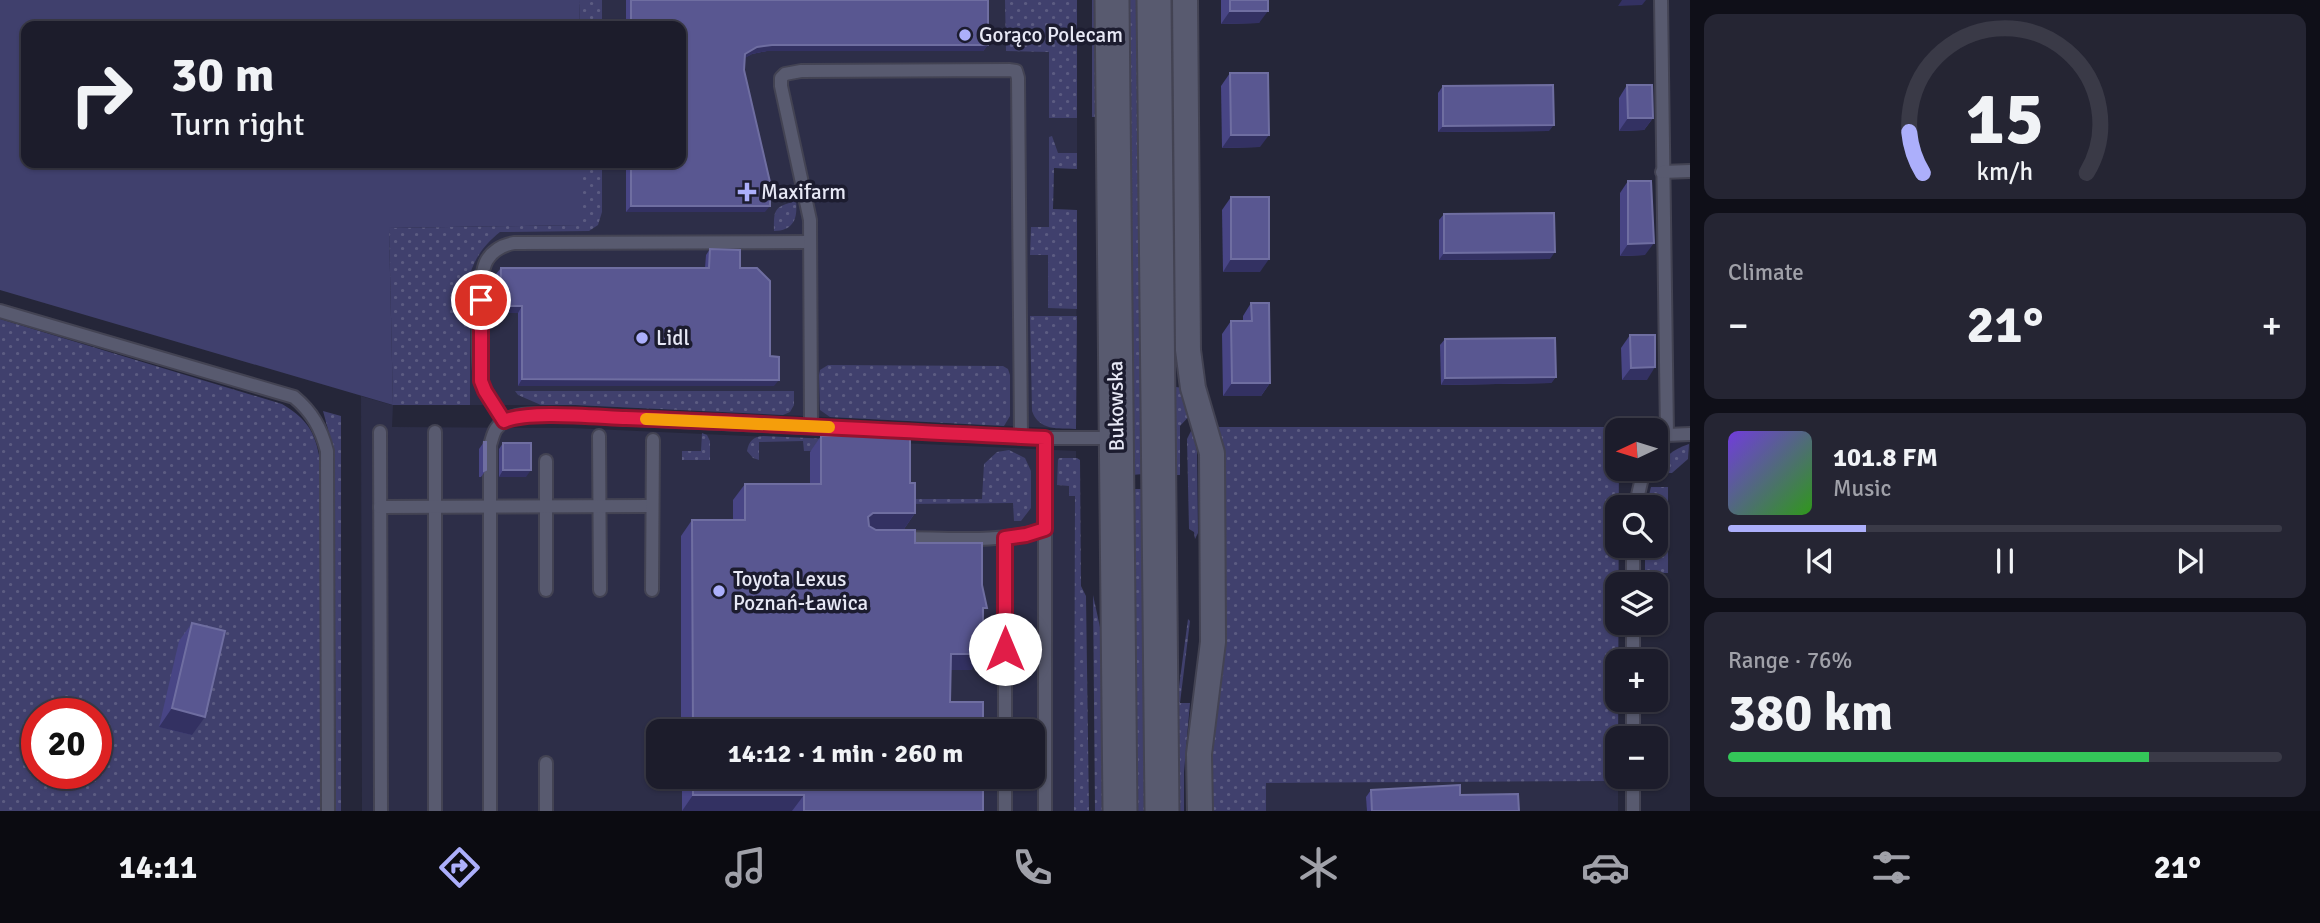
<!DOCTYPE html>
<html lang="en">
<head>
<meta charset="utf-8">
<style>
	body { margin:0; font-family:Signika,sans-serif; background:#252533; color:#f1f3f6; height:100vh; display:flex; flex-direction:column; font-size:26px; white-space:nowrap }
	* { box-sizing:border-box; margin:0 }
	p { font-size:23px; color:#a0a1a9 }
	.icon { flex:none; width:38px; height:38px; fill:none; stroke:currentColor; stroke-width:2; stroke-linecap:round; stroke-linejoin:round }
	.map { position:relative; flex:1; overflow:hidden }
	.side { display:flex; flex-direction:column; gap:14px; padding:14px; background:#0f0f18; width:630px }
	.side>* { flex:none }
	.hud { position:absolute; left:21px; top:21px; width:665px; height:147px; border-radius:14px; box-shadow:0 2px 5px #0004,0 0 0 2px #3a3a47; background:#1c1c2b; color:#f1f3f6; overflow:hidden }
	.needle { width:46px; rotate:266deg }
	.buttons { position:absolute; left:1605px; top:418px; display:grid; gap:14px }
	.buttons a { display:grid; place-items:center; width:63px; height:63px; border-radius:14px; background:#1c1c2b; box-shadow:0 2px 5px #0004,0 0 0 2px #3a3a47; font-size:35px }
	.speed { position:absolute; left:21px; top:698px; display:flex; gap:14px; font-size:35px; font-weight:700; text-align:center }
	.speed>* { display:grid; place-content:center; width:91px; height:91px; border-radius:50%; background:#1c1c2b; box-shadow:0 2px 5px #0004,0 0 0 2px #3a3a47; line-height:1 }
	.speed .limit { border:10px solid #d22; background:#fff; color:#111 }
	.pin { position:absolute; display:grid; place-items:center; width:60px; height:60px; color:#fff; margin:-30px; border:4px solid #fff; border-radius:50%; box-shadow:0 2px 7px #0007 }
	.me { position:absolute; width:77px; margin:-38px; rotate:0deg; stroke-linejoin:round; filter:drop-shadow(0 0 5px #0008) }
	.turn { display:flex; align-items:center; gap:24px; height:147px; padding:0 35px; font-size:32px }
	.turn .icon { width:91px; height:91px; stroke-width:2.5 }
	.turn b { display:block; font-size:49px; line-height:60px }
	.big { font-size:52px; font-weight:800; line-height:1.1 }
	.side .card { flex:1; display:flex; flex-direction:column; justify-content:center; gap:10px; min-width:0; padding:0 24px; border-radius:14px; background:#252533 }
	.side .dial { align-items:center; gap:0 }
	.dial svg { height:182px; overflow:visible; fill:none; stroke:#3a3a47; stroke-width:7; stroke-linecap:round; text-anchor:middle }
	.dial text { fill:#f1f3f6; stroke:none }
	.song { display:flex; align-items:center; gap:21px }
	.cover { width:84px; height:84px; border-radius:10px; background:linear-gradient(135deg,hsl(260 70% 55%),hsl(110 70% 35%)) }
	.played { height:7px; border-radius:4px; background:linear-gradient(90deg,#acaffb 25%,#3a3a47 25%) }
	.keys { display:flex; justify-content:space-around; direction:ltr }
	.heat { display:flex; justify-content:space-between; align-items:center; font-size:38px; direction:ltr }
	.charge { height:10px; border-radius:5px; background:linear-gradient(90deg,#34c759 76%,#3a3a47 0) }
	.trip { position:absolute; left:646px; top:719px; width:399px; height:70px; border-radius:14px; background:#1c1c2b; box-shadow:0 2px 5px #0004,0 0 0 2px #3a3a47; font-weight:800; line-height:70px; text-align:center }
	.menu { display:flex; height:112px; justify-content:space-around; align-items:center; background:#0b0b11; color:#a0a1a9 }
	.menu .icon { width:49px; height:49px }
	.menu .active { color:#acaffb }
	.menu b { font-size:32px; color:#f1f3f6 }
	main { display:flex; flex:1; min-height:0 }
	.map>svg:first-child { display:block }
	.built { fill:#2d2e48; fill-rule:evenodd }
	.grass { fill:url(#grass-dots); fill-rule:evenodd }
	.garden { fill:#40406d }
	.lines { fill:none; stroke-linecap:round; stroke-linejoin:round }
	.service-casing { stroke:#434353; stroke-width:16 }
	.minor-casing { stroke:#434353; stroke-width:28 }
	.secondary-casing { stroke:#434353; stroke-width:37 }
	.service { stroke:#585a6f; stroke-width:12 }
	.minor { stroke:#585a6f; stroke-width:24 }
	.secondary { stroke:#585a6f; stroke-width:33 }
	.wall { fill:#484585 }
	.shaded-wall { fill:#333162 }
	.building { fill:#595791; stroke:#6f6ea1; stroke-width:2 }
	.route-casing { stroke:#92132f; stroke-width:18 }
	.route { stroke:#e11d48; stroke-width:12 }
	.slow { stroke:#f59e0b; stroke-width:12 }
	.poi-dot { fill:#acaffb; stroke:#1c1c2f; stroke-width:2.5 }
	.labels { text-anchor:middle; stroke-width:7; stroke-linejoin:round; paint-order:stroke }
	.poi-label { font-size:21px; fill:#e7e8f5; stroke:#1c1c2f; text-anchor:start }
	.street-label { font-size:21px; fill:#e7e8f5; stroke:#1c1c2f }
</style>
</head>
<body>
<main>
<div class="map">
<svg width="1690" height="811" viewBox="0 0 1690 811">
	<defs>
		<pattern id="grass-dots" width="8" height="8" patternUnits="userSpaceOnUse" patternTransform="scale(1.75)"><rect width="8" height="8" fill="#40406d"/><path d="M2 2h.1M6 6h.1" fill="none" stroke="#5c5c82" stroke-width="1.8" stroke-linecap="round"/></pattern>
	</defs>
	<rect width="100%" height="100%" fill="#252639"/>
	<!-- built -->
	<g class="built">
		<path d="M579,0H1077V169L1054,168L1053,209L1077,210L1076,429L575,405H393L392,427L572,428L1076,451V811H362L361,396L392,405L389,228L581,225V163H681V26H580ZM658,732H1032V777H658Z"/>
		<path d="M1618,781V811H1266V783Z"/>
	</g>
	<!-- grass -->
	<g class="grass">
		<path d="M579,0H602V26H580Z"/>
		<path d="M1005,0H1077V118H1049V52L1006,51Z"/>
		<path d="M1092,0H1096L1095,117H1092Z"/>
		<path d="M1127,0H1138L1143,474L1132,475Z"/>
		<path d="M1170,0H1172L1176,387L1184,388L1192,413L1180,426V475H1175Z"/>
		<path d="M1052,136L1058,153H1077V169L1054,168L1053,209L1077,210V309L1048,308V255H1030L1031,227H1049V137Z"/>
		<path d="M581,163H602V212L598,225L589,231L500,232C485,244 476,256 470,274V405H393L389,228L581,225Z"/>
		<path d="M796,201C798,219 793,231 774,231C774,210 773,207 796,201Z"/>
		<path d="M1030,316H1077L1076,429C1058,428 1039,431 1032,411Z"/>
		<path d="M0,319L282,404C307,419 315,431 320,460V811H0ZM37,714H96V774H37Z"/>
		<path d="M828,365L1003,366L1008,369L1010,375V416L1004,426L830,417L820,410L819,375L820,370Z"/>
		<path d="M515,391H794V405L790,412L783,415L575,405H541L518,395Z"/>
		<path d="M323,411L341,416V811H336L334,460L332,444Z"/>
		<path d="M1218,427H1619L1618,781L1266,783V811H1209L1222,452Z"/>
		<path d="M1191,431L1193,432L1197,451L1198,533L1195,539L1194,532L1189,529L1187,439Z"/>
		<path d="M702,433L707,435L710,441V460H682V451H701Z"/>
		<path d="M763,436L899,442V450L804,451L803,441L759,442V460L753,458L747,451C749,441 753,437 763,436Z"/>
		<path d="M1689,444L1688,459L1672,473H1656C1663,457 1672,450 1689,444Z"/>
		<path d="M1009,450L1025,458L1031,471V508L1021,521H1014L1013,503L904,504V499H982L984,464L997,452Z"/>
		<path d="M1060,458H1077L1080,460L1081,586L1086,596L1089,811H1074L1075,496H1069V486L1057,485L1058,459Z"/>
		<path d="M1651,487H1668V573H1645V546H1656V508L1646,507Z"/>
		<path d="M1132,489H1144L1147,811H1135Z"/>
		<path d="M1093,595L1103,641L1104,811H1095Z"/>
		<path d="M1188,619L1190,621L1180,703H1190L1184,772V811H1177L1176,709Z"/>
	</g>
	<!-- garden -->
	<path class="garden" d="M0,0H579L580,26H26V163H581V225L389,228L393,405L0,290Z"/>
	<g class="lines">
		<defs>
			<g id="service">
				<path d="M1661,0L1667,435"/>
				<path d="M1662,172L1690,171"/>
				<path d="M0,311L294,397C312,412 321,428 327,451L328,811"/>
				<path d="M504,421C498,408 486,398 482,384C477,364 477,276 487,260C493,250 503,245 514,243L810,242"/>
				<path d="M811,426L810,220L781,86V78L785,74L801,71L1009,70L1016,71L1018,78L1021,437"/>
				<path d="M380,432L381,811"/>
				<path d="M435,432V811"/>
				<path d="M599,436L600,590"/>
				<path d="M1045,438V811"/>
				<path d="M1656,446L1667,435L1690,434"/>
				<path d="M546,461V590"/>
				<path d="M380,507L652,506"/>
				<path d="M1635,508L1644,469"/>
				<path d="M899,538C948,538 999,544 1045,529"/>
				<path d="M1005,538V732"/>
				<path d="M1633,584V546"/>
				<path d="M652,590L653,440"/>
				<path d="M1633,662V623"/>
				<path d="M1633,738V700"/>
				<path d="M546,763V811"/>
				<path d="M1005,777V811"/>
				<path d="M490,811V445C492,440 493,433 496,429C511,407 550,416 573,416L1045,438H1116"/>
				<path d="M1633,811V777"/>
			</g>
			<path id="minor" d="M1185,0L1188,350L1193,388L1212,453L1213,642L1199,754L1200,811"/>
			<g id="secondary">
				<path d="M1112,0L1120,811"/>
				<path d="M1154,0L1162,811"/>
			</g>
		</defs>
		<!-- service casing -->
		<use href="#service" class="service-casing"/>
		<!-- minor casing -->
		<use href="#minor" class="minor-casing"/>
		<!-- secondary casing -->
		<use href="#secondary" class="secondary-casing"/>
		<!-- service -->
		<use href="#service" class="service"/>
		<!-- minor -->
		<use href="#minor" class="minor"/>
		<!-- secondary -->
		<use href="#secondary" class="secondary"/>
	</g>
	<!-- wall -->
	<g class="wall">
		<path d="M626,0H988V45L983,51H767L752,54L744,58V70L765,212H626V163H681V26H626Z"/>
		<path d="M1221,0H1268L1259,23L1221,24Z"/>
		<path d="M1230,73L1260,147L1222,148L1221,86Z"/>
		<path d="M1627,85L1653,118L1644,130L1619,131V98Z"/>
		<path d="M1443,86L1549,131L1438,132V93Z"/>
		<path d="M1628,181L1645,255L1620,256V193Z"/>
		<path d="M1231,197L1260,272H1223L1222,210Z"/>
		<path d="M1444,214L1550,259L1439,260V220Z"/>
		<path d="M710,249L740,268L770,356L774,386H518V313H496V274L501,268H705L706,255Z"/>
		<path d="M1251,303L1270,383L1261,396H1223L1222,334L1231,321H1243V316Z"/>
		<path d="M1630,335L1647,380H1622L1621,348Z"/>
		<path d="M1445,339L1556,377L1551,383L1441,385L1440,345Z"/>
		<path d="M821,436L910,483L915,513L904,529H875L915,543L983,614V654L971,670H951L950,702L983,732H681V536L692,520H733V500L745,484H810V452Z"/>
		<path d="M484,442L486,470L481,477H479V449Z"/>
		<path d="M503,443L526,477H499V449Z"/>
		<path d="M192,623V735L159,727L179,641Z"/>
		<rect x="682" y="777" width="301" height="34"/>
		<path d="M1371,790L1460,795L1519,811H1367L1366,797Z"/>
	</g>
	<!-- shaded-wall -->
	<g class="shaded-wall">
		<path d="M1622,0H1646L1642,5L1618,6Z"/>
		<path d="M1230,11H1268L1259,23L1221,24Z"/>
		<path d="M772,45H988L983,51H767L752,54L740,61L745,54L757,47Z"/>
		<path d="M1628,118H1653L1644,130L1619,131Z"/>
		<path d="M1554,125L1549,131L1438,132L1443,126Z"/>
		<path d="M1231,135H1269L1260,147L1222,148Z"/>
		<path d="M631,206H770L765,212H626Z"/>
		<path d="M1654,243L1645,255L1620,256L1628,244Z"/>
		<path d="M1555,252L1550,259L1439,260L1444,253Z"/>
		<path d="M1231,259H1269L1260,272H1223Z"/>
		<path d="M500,306H522L518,313H496Z"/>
		<path d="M1655,367L1647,380H1622L1631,368Z"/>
		<path d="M1556,377L1551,383L1441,385L1445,378Z"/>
		<path d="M522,379L779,380L774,386H518Z"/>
		<path d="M1232,383H1270L1261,396H1223Z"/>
		<path d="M503,470H531L526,477H499Z"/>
		<path d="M873,513H915L904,529H861L868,517Z"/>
		<path d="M951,654H983L971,670H939Z"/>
		<path d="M172,708L205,717L192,735L159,727Z"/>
		<path d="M693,795H804L792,811H682Z"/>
	</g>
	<!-- building -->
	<g class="building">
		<path d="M631,0H988V45H772L757,47L745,54L744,70L770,182V206H631V163H681V26H631Z"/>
		<rect x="1230" y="0" width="38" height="11"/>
		<path d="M1230,73H1268L1269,135H1231Z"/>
		<path d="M1553,85L1554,125L1443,126V86Z"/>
		<path d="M1627,85H1652L1653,118H1628Z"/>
		<path d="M1628,181H1651L1654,243L1628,244Z"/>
		<rect x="1231" y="197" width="38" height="62"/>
		<path d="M1554,213L1555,252L1444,253V214Z"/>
		<path d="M710,249L740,250V268H757L770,281V356L779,357V380L522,379V306H500L501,268H709Z"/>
		<path d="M1251,303H1269L1270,383H1232L1231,321H1252Z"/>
		<path d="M1630,335H1655V367L1631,368Z"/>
		<path d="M1555,338L1556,377L1445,378V339Z"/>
		<path d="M821,436H910V483H915V513H873L868,517L869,526L876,530H915V543H982V585L987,608H983V654H951L950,702H983V732H693L692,520H745V484H821Z"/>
		<path d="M484,442H486V470L484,471Z"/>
		<rect x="503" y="443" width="28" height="27"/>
		<path d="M192,623L225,631L205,717L172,708Z"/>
		<path d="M693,777H983V811H804V795H693Z"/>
		<path d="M1460,785V795L1518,794L1519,811H1372L1371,790Z"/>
	</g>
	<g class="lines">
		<defs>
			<path id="route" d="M481,300V381L485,391L504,421C528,410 597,417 626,418C765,423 905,432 1045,438V529L1026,535L1005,538V649"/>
		</defs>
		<!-- route casing -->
		<use href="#route" class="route-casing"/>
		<!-- route -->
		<use href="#route" class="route"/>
		<!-- slow -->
		<path class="slow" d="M646,419L829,427"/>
	</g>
	<!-- markers -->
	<g class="poi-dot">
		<circle cx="965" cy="35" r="7"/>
		<path d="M743.5 181.5h7v7h7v7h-7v7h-7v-7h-7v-7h7z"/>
		<circle cx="642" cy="338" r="7"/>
		<circle cx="719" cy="591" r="7"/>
	</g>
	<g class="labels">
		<!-- poi labels -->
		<g class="poi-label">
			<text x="979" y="42">Gorąco Polecam</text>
			<text x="761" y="199">Maxifarm</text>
			<text x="656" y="345">Lidl</text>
			<text x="733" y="586">Toyota Lexus<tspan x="733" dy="24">Poznań-Ławica</tspan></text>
		</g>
		<!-- street labels -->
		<g class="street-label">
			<text transform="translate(1116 406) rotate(-91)" y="7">Bukowska</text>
		</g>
	</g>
</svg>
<div class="buttons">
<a><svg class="needle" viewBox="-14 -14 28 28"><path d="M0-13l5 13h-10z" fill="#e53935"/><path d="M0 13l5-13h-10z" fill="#a0a1a9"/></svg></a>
<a><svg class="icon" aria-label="search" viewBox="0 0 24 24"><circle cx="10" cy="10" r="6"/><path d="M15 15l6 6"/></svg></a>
<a><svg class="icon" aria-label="layers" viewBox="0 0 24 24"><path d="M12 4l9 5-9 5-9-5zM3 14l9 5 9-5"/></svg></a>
<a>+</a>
<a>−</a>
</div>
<div class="speed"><div class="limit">20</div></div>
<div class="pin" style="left:481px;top:300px;background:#d93025"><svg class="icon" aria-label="arrive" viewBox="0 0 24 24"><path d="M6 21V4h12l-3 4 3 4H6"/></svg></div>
<svg class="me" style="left:1005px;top:649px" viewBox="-20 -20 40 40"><circle r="19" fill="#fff"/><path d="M0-13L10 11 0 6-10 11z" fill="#e11d48"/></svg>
<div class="trip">14:12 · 1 min · 260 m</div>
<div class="hud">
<div class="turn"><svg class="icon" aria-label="right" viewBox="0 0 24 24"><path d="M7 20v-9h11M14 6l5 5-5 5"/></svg><div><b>30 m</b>Turn right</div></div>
</div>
</div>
<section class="side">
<div class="card dial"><svg viewBox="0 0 100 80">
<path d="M14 69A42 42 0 1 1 86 69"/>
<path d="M14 69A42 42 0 0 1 8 51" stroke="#acaffb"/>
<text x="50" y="56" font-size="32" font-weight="700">15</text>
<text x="50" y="72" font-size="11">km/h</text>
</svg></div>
<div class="card"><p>Climate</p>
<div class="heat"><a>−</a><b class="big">21°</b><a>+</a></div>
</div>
<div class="card">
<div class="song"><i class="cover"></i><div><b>101.8 FM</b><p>Music</p></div></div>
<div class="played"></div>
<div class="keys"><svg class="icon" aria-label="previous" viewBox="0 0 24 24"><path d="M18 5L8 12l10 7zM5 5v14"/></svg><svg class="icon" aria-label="pause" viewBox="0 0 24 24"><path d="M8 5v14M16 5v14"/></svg><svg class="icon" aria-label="next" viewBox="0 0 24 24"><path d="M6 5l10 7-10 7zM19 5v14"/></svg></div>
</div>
<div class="card"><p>Range · 76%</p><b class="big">380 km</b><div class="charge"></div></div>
</section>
</main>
<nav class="menu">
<b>14:11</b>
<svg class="icon active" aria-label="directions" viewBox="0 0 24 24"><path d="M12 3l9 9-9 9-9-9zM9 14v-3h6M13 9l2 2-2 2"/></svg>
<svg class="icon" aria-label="music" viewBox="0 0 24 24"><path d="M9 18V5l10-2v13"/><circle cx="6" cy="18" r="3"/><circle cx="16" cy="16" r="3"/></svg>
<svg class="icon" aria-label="phone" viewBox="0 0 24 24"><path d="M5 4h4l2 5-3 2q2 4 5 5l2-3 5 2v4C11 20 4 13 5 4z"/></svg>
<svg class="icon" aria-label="climate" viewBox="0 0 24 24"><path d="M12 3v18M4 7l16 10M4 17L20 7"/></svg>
<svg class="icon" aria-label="car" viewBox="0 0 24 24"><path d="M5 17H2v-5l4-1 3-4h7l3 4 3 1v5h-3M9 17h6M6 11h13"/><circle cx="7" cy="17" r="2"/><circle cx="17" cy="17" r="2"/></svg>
<svg class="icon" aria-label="filters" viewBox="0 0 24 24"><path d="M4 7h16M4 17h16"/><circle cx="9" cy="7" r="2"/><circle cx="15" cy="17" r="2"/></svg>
<b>21°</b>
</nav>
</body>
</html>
